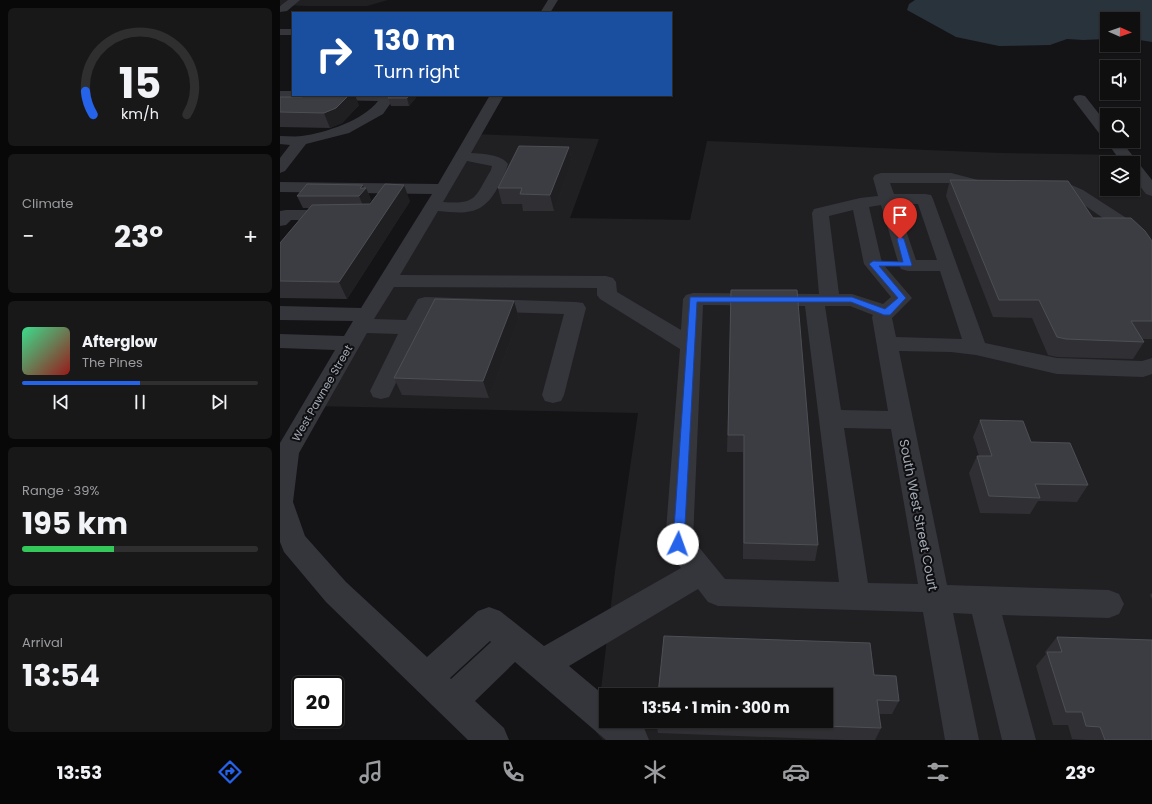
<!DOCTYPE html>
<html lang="en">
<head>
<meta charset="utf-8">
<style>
	body { margin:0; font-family:Poppins,sans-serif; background:#181819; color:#f1f3f6; height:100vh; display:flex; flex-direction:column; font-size:15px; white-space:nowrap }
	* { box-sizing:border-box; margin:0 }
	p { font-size:13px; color:#9b9c9f }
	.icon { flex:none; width:22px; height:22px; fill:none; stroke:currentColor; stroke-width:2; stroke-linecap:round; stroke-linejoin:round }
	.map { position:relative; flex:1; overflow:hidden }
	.side { display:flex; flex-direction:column; gap:8px; padding:8px; background:#080809; width:280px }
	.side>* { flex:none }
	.top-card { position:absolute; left:12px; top:12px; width:380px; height:84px; border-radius:0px; box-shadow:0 1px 3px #0004,0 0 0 1px #2f2f30; background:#1a4fa0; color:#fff; overflow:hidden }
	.needle { width:26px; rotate:92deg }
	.tools { position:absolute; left:820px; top:12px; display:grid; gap:8px }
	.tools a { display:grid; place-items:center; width:40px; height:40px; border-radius:0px; background:#0f0f10; box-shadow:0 1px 3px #0004,0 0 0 1px #2f2f30; font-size:20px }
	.speed { position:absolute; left:12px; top:676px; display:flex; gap:8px; font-size:20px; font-weight:700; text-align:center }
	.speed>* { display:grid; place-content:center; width:52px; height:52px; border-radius:50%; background:#0f0f10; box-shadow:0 1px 3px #0004,0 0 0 1px #2f2f30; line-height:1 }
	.speed .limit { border:2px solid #111; border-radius:6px; background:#fff; color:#111 }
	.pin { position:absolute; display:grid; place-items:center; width:34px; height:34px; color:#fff; margin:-41px -17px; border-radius:50% 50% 50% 0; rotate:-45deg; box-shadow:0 0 4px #0007 }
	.pin .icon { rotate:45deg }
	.me { position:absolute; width:44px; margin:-22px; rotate:3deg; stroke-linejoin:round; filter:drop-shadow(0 0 3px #0008) }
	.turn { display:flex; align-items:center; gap:14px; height:84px; padding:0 16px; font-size:18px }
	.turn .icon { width:52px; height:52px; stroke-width:2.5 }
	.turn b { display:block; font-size:28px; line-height:34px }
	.big { font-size:30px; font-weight:700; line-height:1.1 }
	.side .card { flex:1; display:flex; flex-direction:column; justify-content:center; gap:6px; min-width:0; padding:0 14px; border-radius:6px; background:#181819 }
	.side .dial { align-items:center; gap:0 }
	.dial svg { height:104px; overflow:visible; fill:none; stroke:#2f2f30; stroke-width:7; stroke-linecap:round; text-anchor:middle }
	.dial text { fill:#f1f3f6; stroke:none }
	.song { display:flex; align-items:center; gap:12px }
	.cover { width:48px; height:48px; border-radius:6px; background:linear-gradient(135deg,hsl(150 70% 55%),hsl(0 70% 35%)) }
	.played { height:4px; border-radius:2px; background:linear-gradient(90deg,#2563eb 50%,#2f2f30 50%) }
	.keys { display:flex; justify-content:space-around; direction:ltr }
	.heat { display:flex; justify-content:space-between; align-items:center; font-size:22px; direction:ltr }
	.charge { height:6px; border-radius:3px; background:linear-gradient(90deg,#34c759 39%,#2f2f30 0) }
	.trip { position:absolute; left:319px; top:688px; width:234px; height:40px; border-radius:0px; background:#0f0f10; box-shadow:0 1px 3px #0004,0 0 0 1px #2f2f30; font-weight:700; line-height:40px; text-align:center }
	.dock { display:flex; height:64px; justify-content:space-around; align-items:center; background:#060606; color:#9b9c9f }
	.dock .icon { width:28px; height:28px }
	.dock .selected { color:#2563eb }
	.dock b { font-size:18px; color:#f1f3f6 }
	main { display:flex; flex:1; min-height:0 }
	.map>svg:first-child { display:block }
	.built { fill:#202023; fill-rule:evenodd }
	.water { fill:#29333b }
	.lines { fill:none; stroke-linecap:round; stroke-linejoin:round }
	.minor { fill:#35363b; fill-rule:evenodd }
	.wall { fill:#303034 }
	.shaded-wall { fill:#1f1f22 }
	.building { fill:#3c3d42; stroke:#4c4f54 }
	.route { fill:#2563eb; stroke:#184099 }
	.labels { text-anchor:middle; stroke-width:4; stroke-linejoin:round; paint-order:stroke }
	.street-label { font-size:11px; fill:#a4abb7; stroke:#0f0f11 }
	.near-street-label { font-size:13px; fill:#a4abb7; stroke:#0f0f11 }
</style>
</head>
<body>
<main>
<section class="side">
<div class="card dial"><svg viewBox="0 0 100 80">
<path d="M14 69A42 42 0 1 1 86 69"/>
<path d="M14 69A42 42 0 0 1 8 51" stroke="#2563eb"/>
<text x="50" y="56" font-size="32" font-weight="700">15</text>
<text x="50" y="72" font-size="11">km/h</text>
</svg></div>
<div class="card"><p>Climate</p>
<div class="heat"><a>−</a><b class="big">23°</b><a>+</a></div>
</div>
<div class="card">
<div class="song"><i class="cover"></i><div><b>Afterglow</b><p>The Pines</p></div></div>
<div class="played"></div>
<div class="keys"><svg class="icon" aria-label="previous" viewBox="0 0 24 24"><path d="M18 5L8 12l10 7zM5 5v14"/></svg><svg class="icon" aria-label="pause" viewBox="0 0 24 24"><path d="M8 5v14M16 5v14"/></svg><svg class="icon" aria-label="next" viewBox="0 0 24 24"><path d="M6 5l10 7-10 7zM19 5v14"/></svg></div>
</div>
<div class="card"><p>Range · 39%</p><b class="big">195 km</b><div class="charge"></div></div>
<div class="card"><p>Arrival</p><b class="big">13:54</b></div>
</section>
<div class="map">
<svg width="872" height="740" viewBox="0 0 872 740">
	<rect width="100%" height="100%" fill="#141416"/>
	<!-- built -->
	<g class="built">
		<path d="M0,0H108L87,6H28L0,5Z"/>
		<path d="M195,134L319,139L290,218L410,220L427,141L721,153L843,155L850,163H827V189H853V167L872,191V740H323L316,732L335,571L358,413L34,406ZM326,695H546V721H326Z"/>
	</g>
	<!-- water -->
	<path class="water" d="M635,0H872V42L853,39V19H827V39L803,40L787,39L770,45L719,46L676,37L627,10L629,4Z"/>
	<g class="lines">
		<!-- minor -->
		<g class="minor">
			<path d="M8,0H20L7,11L0,12V6Z"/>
			<path d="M268,0H278L270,13H260Z"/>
			<rect x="0" y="29" width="13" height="6"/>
			<path d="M0,91H13V95H113L115,97L103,114L69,133L26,144L5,171L0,173V158L10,145L0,144V136C7,136 15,137 22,136C45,133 84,120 98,101L0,99Z"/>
			<path d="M210,95H224L191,153C203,154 221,154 228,164C226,172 222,179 218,187C203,215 188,214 158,211L120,275L326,276L333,278L336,282L337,292L401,330L403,299L406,295L413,293L539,294L532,213L534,209L580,198L598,196L593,178L595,175L601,173H671L698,180L714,182L716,185L714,188L698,190L671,183H610L614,194H645L651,195L653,199L705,343L777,358L862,361L872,358V374L863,377L777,374L696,355L671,352L619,351L667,585L829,590L839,594L844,604L839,614L829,618L722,615L756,740H722L692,614L673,613L699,740H665L643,612L438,606L428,602L418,589L289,666L326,697V721H356L364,728L369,740H326L235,662L195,701L224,728L229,740H188L46,602L4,552L0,542V443L55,350L0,348V334L64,336L73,321L0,320V306L81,308L152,194L0,192V182L158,184ZM187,161L212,166L211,170C195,196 198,205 163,202ZM617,204H638L657,260H636ZM601,205L619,265L621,269L628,271H660L682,339L616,337L612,318L632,298L602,263L589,207ZM573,210L584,264L611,297L603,304L572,294H559L549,216ZM114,287L317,288V295L320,299L400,349L385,544L389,553L401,568L264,646L220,611L209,607L198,611L147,657L66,582L25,536L13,502L19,453L87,333L118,334L90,391L93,397L101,399L109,397L112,391L151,310L284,314L262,395L265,401L273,403L281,401L284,395L306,308L303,303L296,302L145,297L138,299L126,320L94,319ZM423,305L525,306L559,582L445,579L413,540ZM545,306H570L593,315L592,317L608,411L561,410ZM564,428L611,429L638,584L588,583ZM210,641L211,642L171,679L170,678Z"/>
			<path d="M800,95L805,96L827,124V138L822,137L793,99L795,96Z"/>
			<path d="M827,139V141H841L872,180V196L866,194L853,177V163H842L826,141Z"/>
			<path d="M766,182L787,183L803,190L851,221L872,243V262L866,260C844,229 821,217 791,196L784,193L760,190L758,187L760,184Z"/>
			<path d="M6,210H52L58,211L61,215L58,219L52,220H11L6,225L0,226V211Z"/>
		</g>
	</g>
	<!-- wall -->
	<g class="wall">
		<path d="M111,95H138L129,106H111L108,98Z"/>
		<path d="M0,97L79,105L62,123L50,128L0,127Z"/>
		<path d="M289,147L292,162L274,211H243L242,204H222L218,188Z"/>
		<path d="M670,180L813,218L872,241V339H862L864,342L853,359L777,357L768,355L752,318L713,317L666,196Z"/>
		<path d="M84,188H86L91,200L88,204L130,201L67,299L0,298V243L29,208H23L17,196Z"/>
		<path d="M451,290L538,545L535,561L463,559V452H447Z"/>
		<path d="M234,301L239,319L209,398L122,395L114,378Z"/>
		<path d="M700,420L751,442L808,485L797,502L758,501L750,514L700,513L689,473L697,456H699L693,437Z"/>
		<path d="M872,593V599L870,595Z"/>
		<path d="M777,637L872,740H806L792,739L788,725H773L756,666L766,654L765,652Z"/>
		<path d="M594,675L619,701L612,714H599L601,728L595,740H567L378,733L376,721H546Z"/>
	</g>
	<!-- shaded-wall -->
	<g class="shaded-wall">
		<path d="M69,95H75L79,105L62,123L50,128L44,113Z"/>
		<path d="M129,95H138L129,106L127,98Z"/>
		<path d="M289,147L292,162L274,211L270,195Z"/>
		<path d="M83,185L84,189L86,188L91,200L84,208L79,196L80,188Z"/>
		<path d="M124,185L130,201L67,299L59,282Z"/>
		<path d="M234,301L239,319L209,398L203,381Z"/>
	</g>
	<!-- building -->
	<g class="building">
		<path d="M24,95H69L56,108L44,113L0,112V97H22Z"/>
		<path d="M111,95H129L127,98H108Z"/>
		<path d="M239,146L289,147L270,195L240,194L242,188H218Z"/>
		<path d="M670,180L788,181L813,218H851L865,231L872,241V321H851L864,342L786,339L777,337L759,300H719Z"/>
		<path d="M27,184L83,185L80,188H86L79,196H17Z"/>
		<path d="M105,184L124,185L59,282L0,281V243L32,205L90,204Z"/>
		<path d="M451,290H517L538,545L464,543V435H448Z"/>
		<path d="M155,299L234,301L203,381L114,378Z"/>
		<path d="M700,420L743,421L751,442L790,443L808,485L755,484L760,498L709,496L697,456H712Z"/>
		<path d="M384,636L590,643L594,675L616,676L619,701L597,700L601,728L400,721H546V695H378Z"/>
		<path d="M777,637L872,640V740H825L820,727L806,726L802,712H786L767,652H782Z"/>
	</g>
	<!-- route -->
	<path class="route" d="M620,236L624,239L632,265L631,266H599L626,298L610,315H604L571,302H417L404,544L403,548L398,549L394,548L393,544L410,297H572L605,309L618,298L589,264L593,261L623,262L617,239Z"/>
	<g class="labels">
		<!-- street labels -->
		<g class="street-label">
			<text transform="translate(42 393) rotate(-60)" y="4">West Pawnee Street</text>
		</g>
		<!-- near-street labels -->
		<g class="near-street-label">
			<text transform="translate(639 515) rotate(79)" y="5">South West Street Court</text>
		</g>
	</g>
</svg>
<div class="tools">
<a><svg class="needle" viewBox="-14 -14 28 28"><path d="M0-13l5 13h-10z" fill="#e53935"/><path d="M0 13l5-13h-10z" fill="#9b9c9f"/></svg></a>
<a><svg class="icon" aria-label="sound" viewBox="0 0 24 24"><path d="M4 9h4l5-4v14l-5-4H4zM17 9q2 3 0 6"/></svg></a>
<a><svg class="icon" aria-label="search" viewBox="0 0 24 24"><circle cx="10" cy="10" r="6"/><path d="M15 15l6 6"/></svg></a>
<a><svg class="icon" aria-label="layers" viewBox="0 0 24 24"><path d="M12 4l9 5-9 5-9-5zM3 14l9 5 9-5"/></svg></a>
</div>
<div class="speed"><div class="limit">20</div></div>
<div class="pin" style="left:620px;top:239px;background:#d93025"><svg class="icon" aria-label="arrive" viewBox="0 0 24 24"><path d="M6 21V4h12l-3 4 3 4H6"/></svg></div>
<svg class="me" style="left:398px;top:544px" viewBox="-20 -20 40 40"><circle r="19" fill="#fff"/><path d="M0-13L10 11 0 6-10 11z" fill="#2563eb"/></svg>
<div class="trip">13:54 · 1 min · 300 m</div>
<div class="top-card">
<div class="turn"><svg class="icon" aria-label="right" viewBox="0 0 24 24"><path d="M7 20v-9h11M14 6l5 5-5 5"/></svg><div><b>130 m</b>Turn right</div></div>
</div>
</div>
</main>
<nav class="dock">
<b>13:53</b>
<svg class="icon selected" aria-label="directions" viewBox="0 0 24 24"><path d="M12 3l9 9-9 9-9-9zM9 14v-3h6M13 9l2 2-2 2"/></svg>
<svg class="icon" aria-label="music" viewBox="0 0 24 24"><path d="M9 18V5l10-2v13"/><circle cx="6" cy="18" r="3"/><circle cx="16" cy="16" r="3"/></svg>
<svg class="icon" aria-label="phone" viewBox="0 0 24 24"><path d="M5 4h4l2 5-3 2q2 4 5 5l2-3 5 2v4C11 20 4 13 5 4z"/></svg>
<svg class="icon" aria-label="climate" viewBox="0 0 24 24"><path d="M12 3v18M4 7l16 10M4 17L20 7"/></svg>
<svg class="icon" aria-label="car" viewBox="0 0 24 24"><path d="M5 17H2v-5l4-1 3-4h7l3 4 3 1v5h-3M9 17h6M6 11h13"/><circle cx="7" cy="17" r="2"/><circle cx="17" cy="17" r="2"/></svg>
<svg class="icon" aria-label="filters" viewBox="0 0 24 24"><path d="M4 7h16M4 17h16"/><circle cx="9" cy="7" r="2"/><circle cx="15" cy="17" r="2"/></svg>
<b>23°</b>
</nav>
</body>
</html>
